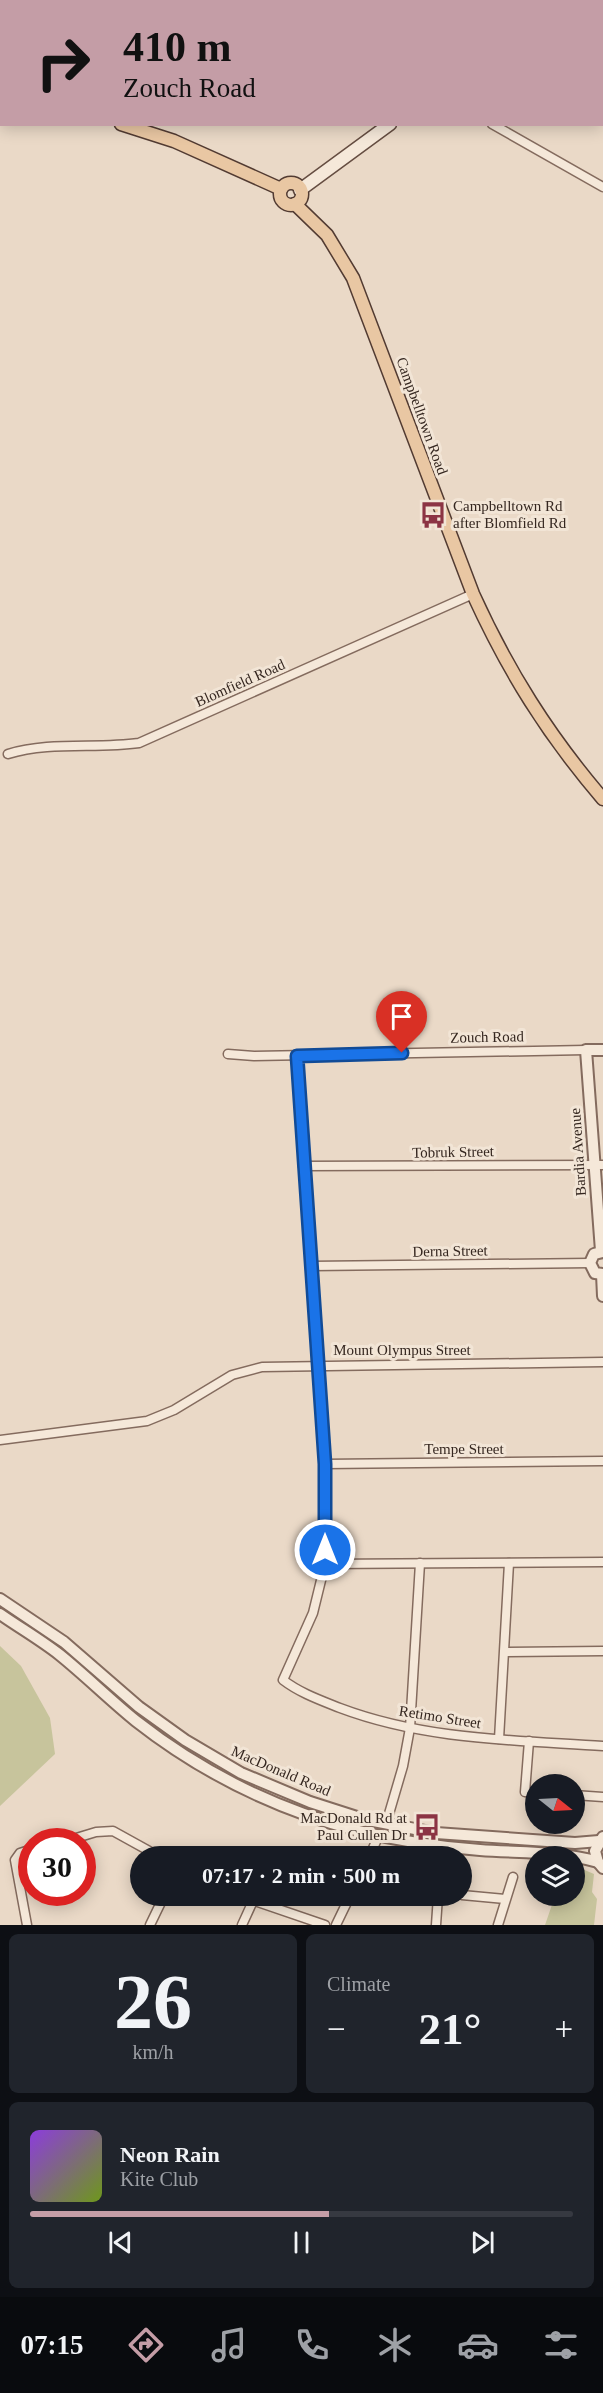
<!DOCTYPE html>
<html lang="en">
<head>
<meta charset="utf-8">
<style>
	body { margin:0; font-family:"Times New Roman",serif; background:#20242c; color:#f1f3f6; height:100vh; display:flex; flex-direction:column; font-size:22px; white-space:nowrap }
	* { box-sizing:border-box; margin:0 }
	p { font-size:20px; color:#9ea1a6 }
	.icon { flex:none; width:33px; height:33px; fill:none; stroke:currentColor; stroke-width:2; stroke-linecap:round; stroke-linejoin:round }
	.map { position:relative; height:1925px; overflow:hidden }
	.sheet { display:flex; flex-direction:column; gap:9px; padding:9px; background:#0d0f14; flex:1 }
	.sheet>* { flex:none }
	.guide { position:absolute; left:0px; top:0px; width:603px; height:126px; box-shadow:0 3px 15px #0003; background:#c49da6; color:#111; overflow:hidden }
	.needle { width:39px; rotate:108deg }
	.buttons { position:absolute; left:525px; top:1774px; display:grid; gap:12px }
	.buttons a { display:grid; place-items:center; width:60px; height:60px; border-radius:50%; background:#171b24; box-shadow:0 3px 15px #0003; font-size:30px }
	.speed { position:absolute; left:18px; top:1828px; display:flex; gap:12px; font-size:30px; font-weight:700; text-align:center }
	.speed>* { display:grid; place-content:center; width:78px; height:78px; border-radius:50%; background:#171b24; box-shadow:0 3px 15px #0003; line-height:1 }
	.speed .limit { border:9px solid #d22; background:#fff; color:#111 }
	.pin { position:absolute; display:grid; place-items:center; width:51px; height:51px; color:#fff; margin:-62px -26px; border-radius:50% 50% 50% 0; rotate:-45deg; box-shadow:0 0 6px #0007 }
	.pin .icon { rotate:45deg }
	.me { position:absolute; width:66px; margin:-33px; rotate:0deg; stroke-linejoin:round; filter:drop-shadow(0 0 4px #0008) }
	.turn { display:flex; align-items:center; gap:21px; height:126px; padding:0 24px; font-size:27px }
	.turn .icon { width:78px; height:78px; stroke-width:2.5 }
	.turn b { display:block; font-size:42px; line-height:51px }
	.big { font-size:45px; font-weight:600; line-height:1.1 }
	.sheet .card { flex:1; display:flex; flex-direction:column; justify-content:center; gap:9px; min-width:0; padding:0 21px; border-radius:9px; background:#20242c }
	.sheet .dial { align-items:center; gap:0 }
	.dial b { font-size:78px; line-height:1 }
	.song { display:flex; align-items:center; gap:18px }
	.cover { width:72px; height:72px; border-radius:9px; background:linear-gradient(135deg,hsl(270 70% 55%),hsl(80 70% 35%)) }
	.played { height:6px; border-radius:3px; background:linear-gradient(90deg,#c49da6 55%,#363941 55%) }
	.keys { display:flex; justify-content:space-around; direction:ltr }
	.heat { display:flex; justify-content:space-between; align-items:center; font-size:33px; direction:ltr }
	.sheet .tiles { flex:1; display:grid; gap:9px; grid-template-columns:1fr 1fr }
	.card:last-child { grid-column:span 2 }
	.trip { position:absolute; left:130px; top:1846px; width:342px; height:60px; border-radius:30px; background:#171b24; box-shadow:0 3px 15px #0003; font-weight:600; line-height:60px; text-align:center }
	.tab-bar { display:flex; height:96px; justify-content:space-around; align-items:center; background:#090b0e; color:#9ea1a6 }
	.tab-bar .icon { width:42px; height:42px }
	.tab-bar .on { color:#c49da6 }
	.tab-bar b { font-size:27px; color:#f1f3f6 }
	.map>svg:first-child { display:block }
	.green { fill:#c7c49c }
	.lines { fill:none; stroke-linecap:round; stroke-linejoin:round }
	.minor-casing { stroke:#846b5e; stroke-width:11 }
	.tertiary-casing { stroke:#846b5e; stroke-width:14 }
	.secondary-casing { stroke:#654d41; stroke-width:15 }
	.primary-casing { stroke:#523b32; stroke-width:15 }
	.minor { stroke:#f5e8d9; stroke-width:8 }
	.tertiary { stroke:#f5e8d9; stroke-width:10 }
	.secondary { stroke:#f5e8d9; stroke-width:12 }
	.primary { stroke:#e9c7a3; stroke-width:12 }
	.route-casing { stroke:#114b97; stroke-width:15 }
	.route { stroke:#1a73e8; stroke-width:10 }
	.labels { text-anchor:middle; stroke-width:6; stroke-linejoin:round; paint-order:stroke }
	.street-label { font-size:15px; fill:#352720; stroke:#f2e5d6 }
	.poi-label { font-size:15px; fill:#352720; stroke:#f2e5d6; text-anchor:start }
</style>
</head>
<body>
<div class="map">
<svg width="603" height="1925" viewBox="0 0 603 1925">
	<rect width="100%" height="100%" fill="#ead9c7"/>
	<!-- green -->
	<g class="green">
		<path d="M0,1646L21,1666L50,1718L55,1754L0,1806Z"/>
		<path d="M575,1866L594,1874L592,1892L597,1899L594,1925H545L555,1896H574Z"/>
	</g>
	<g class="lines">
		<defs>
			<g id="minor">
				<path d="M492,124L603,187"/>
				<path d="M8,754C50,741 96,749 139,743L473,594"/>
				<path d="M228,1054L254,1056L586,1050"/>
				<path d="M296,1056L325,1464V1564L313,1613L283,1680C300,1693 320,1700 340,1708C425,1740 514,1740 603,1746"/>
				<path d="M303,1166L603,1165"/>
				<path d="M311,1266L590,1263"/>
				<path d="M0,1440L147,1421L174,1410L232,1375L262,1367L603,1362"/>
				<path d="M325,1464L603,1461"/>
				<path d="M325,1564L603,1562"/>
				<path d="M505,1652L603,1651"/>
				<path d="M499,1739L509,1563"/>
				<path d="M529,1741L525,1792L536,1793"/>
				<path d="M574,1795L603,1797"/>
				<path d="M386,1824L403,1766L410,1728L420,1563"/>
				<path d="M63,1842L96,1832L113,1831L160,1857"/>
				<path d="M369,1857L379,1835"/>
				<path d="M462,1895L505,1899"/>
				<path d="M240,1896L325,1925"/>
				<path d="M27,1925L15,1860L20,1853L32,1849"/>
				<path d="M150,1925L164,1896"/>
				<path d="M242,1925L253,1901"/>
				<path d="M336,1925L350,1896"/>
				<path d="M436,1925L438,1896"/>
				<path d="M498,1925L513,1877"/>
			</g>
			<g id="tertiary">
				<path d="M601,1251L586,1050H603"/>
				<path d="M603,1252L594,1254L590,1263L595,1273L603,1274"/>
				<path d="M602,1274L603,1296"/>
				<path d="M0,1599L64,1642L139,1707L185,1740L241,1773L310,1802L363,1819L436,1833L575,1843L599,1841"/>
				<path d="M0,1614C20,1628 41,1640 60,1655C86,1676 110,1700 136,1721C201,1772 278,1810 359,1831C399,1841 439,1847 480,1850C519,1853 560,1851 598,1862"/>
				<path d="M603,1837L595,1851L598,1862L603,1868"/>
			</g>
			<g id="secondary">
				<path d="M482,2V0"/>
				<path d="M300,190L390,124"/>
			</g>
			<g id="primary">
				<path d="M0,94L2,95"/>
				<path d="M121,124L174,141L281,189"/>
				<circle cx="291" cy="194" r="11"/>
				<path d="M295,204L327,235L353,278L473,594C508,671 548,735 603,799"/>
			</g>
		</defs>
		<!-- minor casing -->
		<use href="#minor" class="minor-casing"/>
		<!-- tertiary casing -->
		<use href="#tertiary" class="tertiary-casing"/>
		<!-- secondary casing -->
		<use href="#secondary" class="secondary-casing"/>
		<!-- primary casing -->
		<use href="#primary" class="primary-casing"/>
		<!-- minor -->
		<use href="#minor" class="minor"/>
		<!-- tertiary -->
		<use href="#tertiary" class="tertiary"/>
		<!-- secondary -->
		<use href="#secondary" class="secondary"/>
		<!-- primary -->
		<use href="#primary" class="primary"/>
	</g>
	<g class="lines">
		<defs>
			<path id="route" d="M325,1550V1464L297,1056L402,1053"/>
		</defs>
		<!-- route casing -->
		<use href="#route" class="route-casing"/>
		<!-- route -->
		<use href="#route" class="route"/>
	</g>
	<!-- icons -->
	<defs>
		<symbol id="bus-bare" viewBox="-9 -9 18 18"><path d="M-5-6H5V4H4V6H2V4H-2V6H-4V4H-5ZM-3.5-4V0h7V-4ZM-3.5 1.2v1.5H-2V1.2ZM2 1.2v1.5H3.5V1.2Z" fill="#8c3444" stroke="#f2e5d6" stroke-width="2.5" paint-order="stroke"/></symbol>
	</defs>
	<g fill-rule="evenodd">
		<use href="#bus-bare" x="414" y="496" width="38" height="38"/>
		<use href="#bus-bare" x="408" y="1808" width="38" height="38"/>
	</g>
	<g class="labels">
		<!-- street labels -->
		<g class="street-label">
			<text transform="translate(422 416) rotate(70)" y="5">Campbelltown Road</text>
			<text transform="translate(240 683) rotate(-24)" y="5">Blomfield Road</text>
			<text transform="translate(487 1037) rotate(-1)" y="5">Zouch Road</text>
			<text transform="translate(453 1152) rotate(-1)" y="5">Tobruk Street</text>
			<text transform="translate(578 1152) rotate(-94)" y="5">Bardia Avenue</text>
			<text transform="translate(450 1251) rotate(-1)" y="5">Derna Street</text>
			<text x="402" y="1355">Mount Olympus Street</text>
			<text x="464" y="1454">Tempe Street</text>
			<text transform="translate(440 1717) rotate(9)" y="5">Retimo Street</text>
			<text transform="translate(281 1771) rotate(23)" y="5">MacDonald Road</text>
		</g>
		<!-- poi labels -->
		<g class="poi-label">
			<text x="453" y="511">Campbelltown Rd<tspan x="453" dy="17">after Blomfield Rd</tspan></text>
			<text x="407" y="1823" text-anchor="end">MacDonald Rd at<tspan x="407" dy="17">Paul Cullen Dr</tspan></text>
		</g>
	</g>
</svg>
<div class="buttons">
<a><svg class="needle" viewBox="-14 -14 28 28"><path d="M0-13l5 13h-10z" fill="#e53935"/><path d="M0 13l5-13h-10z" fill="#9ea1a6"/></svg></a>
<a><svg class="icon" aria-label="layers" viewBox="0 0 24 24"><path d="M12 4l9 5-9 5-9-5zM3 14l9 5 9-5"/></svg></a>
</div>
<div class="speed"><div class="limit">30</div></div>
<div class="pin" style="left:402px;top:1053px;background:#d93025"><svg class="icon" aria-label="arrive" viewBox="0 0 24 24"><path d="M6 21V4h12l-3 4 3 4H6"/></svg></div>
<svg class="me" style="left:325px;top:1550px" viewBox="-20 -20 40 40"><circle r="17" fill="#1a73e8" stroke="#fff" stroke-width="3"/><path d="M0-11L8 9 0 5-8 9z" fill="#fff"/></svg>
<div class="trip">07:17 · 2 min · 500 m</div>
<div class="guide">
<div class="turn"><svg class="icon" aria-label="right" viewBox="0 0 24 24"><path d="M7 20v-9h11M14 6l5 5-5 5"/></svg><div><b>410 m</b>Zouch Road</div></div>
</div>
</div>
<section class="sheet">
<div class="tiles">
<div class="card dial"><b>26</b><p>km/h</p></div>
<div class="card"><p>Climate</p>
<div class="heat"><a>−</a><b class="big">21°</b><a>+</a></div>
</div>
<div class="card">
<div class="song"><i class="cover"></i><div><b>Neon Rain</b><p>Kite Club</p></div></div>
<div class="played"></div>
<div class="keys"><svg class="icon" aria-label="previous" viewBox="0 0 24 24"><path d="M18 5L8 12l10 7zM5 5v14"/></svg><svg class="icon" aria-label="pause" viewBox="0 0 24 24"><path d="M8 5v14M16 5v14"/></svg><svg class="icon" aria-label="next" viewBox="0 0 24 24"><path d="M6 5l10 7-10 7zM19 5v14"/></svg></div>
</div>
</div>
</section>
<nav class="tab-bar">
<b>07:15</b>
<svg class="icon on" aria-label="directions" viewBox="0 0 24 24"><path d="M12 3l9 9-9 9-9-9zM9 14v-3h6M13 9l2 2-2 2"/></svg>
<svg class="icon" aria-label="music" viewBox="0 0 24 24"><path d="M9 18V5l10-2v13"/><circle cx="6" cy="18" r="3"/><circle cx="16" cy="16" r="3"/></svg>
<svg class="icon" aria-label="phone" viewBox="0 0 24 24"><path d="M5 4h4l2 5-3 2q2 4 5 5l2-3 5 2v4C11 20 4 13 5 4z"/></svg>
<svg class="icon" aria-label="climate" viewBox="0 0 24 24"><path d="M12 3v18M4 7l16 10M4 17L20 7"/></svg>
<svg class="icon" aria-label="car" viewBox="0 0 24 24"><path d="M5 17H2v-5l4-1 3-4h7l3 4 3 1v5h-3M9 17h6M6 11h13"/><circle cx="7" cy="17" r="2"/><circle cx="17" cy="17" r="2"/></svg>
<svg class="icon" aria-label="filters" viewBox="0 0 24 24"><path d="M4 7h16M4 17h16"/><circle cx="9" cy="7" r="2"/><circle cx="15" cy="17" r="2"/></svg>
</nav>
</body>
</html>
